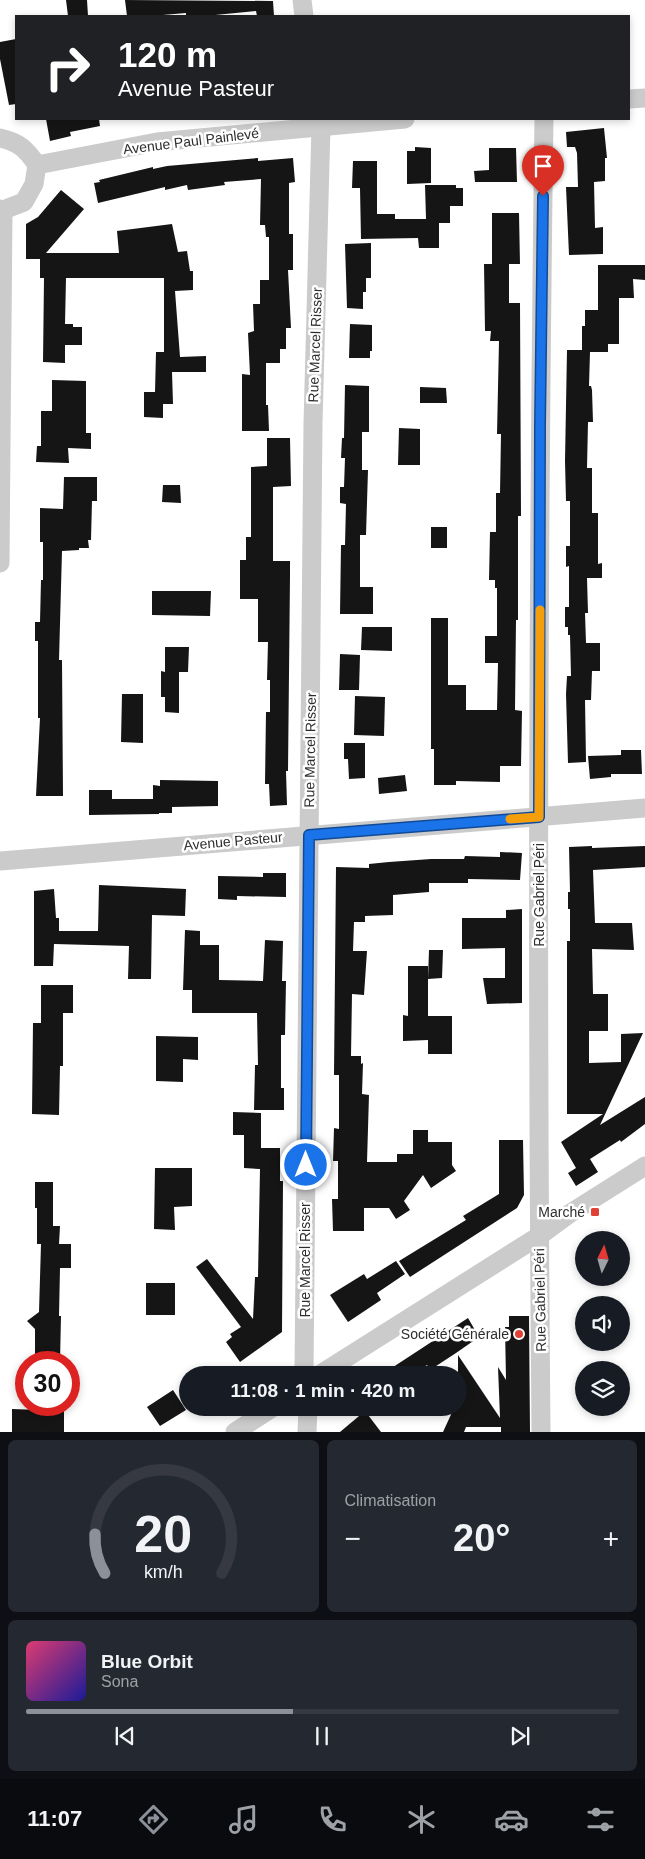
<!DOCTYPE html>
<html lang="fr">
<head>
<meta charset="utf-8">
<style>
	body { margin:0; font-family:Helvetica,sans-serif; background:#242831; color:#f1f3f6; height:100vh; display:flex; flex-direction:column; font-size:19px; white-space:nowrap }
	* { box-sizing:border-box; margin:0 }
	p { font-size:16px; color:#9ea1a6 }
	.icon { flex:none; width:28px; height:28px; fill:none; stroke:currentColor; stroke-width:2; stroke-linecap:round; stroke-linejoin:round }
	.map { position:relative; height:1432px; overflow:hidden }
	.sheet { display:flex; flex-direction:column; gap:8px; padding:8px; background:#0d0f14; flex:1 }
	.sheet>* { flex:none }
	.guide { position:absolute; left:15px; top:15px; width:615px; height:105px; border-radius:0px; box-shadow:0 2px 8px #0003; background:#202124; color:#fff; overflow:hidden }
	.needle { width:32px; rotate:5deg }
	.tools { position:absolute; left:575px; top:1231px; display:grid; gap:10px }
	.tools a { display:grid; place-items:center; width:55px; height:55px; border-radius:50%; background:#171b24; box-shadow:0 2px 8px #0003; font-size:25px }
	.speed { position:absolute; left:15px; top:1351px; display:flex; gap:10px; font-size:25px; font-weight:700; text-align:center }
	.speed>* { display:grid; place-content:center; width:65px; height:65px; border-radius:50%; background:#171b24; box-shadow:0 2px 8px #0003; line-height:1 }
	.speed .limit { border:8px solid #d22; background:#fff; color:#111 }
	.pin { position:absolute; display:grid; place-items:center; width:42px; height:42px; color:#fff; margin:-51px -21px; border-radius:50% 50% 50% 0; rotate:-45deg; box-shadow:0 0 5px #0007 }
	.pin .icon { rotate:45deg }
	.me { position:absolute; width:55px; margin:-28px; rotate:0deg; stroke-linejoin:round; filter:drop-shadow(0 0 4px #0008) }
	.turn { display:flex; align-items:center; gap:18px; height:105px; padding:0 20px; font-size:22px }
	.turn .icon { width:65px; height:65px; stroke-width:2.5 }
	.turn b { display:block; font-size:35px; line-height:42px }
	.big { font-size:38px; font-weight:600; line-height:1.1 }
	.sheet .widget { flex:1; display:flex; flex-direction:column; justify-content:center; gap:8px; min-width:0; padding:0 18px; border-radius:8px; background:#242831 }
	.sheet .dial { align-items:center; gap:0 }
	.dial svg { height:130px; overflow:visible; fill:none; stroke:#363941; stroke-width:7; stroke-linecap:round; text-anchor:middle }
	.dial text { fill:#f1f3f6; stroke:none }
	.song { display:flex; align-items:center; gap:15px }
	.cover { width:60px; height:60px; border-radius:8px; background:linear-gradient(135deg,hsl(340 70% 55%),hsl(240 70% 35%)) }
	.played { height:5px; border-radius:2px; background:linear-gradient(90deg,#8c9099 45%,#363941 45%) }
	.keys { display:flex; justify-content:space-around; direction:ltr }
	.heat { display:flex; justify-content:space-between; align-items:center; font-size:28px; direction:ltr }
	.sheet .tiles { flex:1; display:grid; gap:8px; grid-template-columns:1fr 1fr }
	.widget:last-child { grid-column:span 2 }
	.trip { position:absolute; left:179px; top:1366px; width:288px; height:50px; border-radius:25px; background:#171b24; box-shadow:0 2px 8px #0003; font-weight:600; line-height:50px; text-align:center }
	.dock { display:flex; height:80px; justify-content:space-around; align-items:center; background:#090b0e; color:#9ea1a6 }
	.dock .icon { width:35px; height:35px }
	.dock .selected { color:#8c9099 }
	.dock b { font-size:22px; color:#f1f3f6 }
	.map>svg:first-child { display:block }
	.building { fill:#151515 }
	.lines { fill:none; stroke-linecap:round; stroke-linejoin:round }
	.street { stroke:#cbcbcb; stroke-width:19 }
	.route-casing { stroke:#114b97; stroke-width:12 }
	.route { stroke:#1a73e8; stroke-width:9 }
	.slow { stroke:#f59e0b; stroke-width:9 }
	.poi-dot { fill:#e04135; stroke:#fff; stroke-width:2 }
	.labels { text-anchor:middle; stroke-width:5; stroke-linejoin:round; paint-order:stroke }
	.street-label { font-size:14px; fill:#2e2e2e; stroke:#fff }
	.poi-label { font-size:14px; fill:#2e2e2e; stroke:#fff; text-anchor:end }
</style>
</head>
<body>
<div class="map">
<svg width="645" height="1432" viewBox="0 0 645 1432">
	<rect width="100%" height="100%" fill="#fff"/>
	<!-- building -->
	<g class="building">
		<path d="M66,0H87L88,16H68Z"/>
		<path d="M125,0L273,1L274,16H257L256,11L205,16H186V13L151,16H127Z"/>
		<path d="M16,39V104L9,105L0,59V42Z"/>
		<path d="M46,119H99L100,126L70,132L71,136L50,141Z"/>
		<path d="M604,128L607,158H605V181L594,182L595,228L603,227V254L569,255L566,187H578L577,153L575,147H567L566,132Z"/>
		<path d="M415,147L431,148V183L407,184V151H415Z"/>
		<path d="M489,148H516L517,182H475L474,171L489,170Z"/>
		<path d="M258,158V161L293,158L295,182L289,183V234H293V270H288L291,328H286V349H280V363H266V405H268L269,431H242V374L250,375L248,333L254,331L253,304H260V280H269V237H266L265,225H260L261,179L224,182L225,185L188,190L187,185L165,190V187L98,203L94,183L100,182L99,180L153,167V169L167,166Z"/>
		<path d="M353,161H377V214H395V219H426L425,185H456V188H463V206H450V223H439V248H419L418,238L361,239L360,188H352Z"/>
		<path d="M61,190L84,209L46,253H119L117,231L172,224L178,252L187,251L190,271H193V290L175,291L180,357L206,356V372H172L173,404H163V418L144,417V392H155L156,352H164V278H66L65,324H73V327H82V345H65V363L43,362L44,278H40V259H26V224L38,217Z"/>
		<path d="M492,213H519L520,264H509V303H520L521,516H518V620H516L515,710L522,711L521,766H500V782L456,781V785H434V749H431V618H448V685H466V710H497L498,663H485V636H497V588H495V580H489L490,532H496V493H500L501,434H497L499,341H490L491,331H485L484,264H492Z"/>
		<path d="M371,243V278H366V292H363V309L347,308L345,244Z"/>
		<path d="M598,265H645V280L633,279L634,298H619V344H608V352H590L589,386H591L592,390L593,422H588L587,468H592V513H598V564L602,563V578H587L588,613H585L586,643H600V671H592L591,700H585L586,762L568,763L566,694L567,676H571L570,635H568V627H565V607H569V566L566,567V546H570V501H566L565,461L567,350H582V326H585V310H598Z"/>
		<path d="M350,324L372,325V351H370V358H349Z"/>
		<path d="M52,380L86,381V433H91V449L68,448L69,463L36,462L37,446H41V411H52Z"/>
		<path d="M345,385L369,386V432H362V470H368L366,535H360V587H373V614H340L341,545H345L346,504L340,503V487H344L345,458H341L342,438H344Z"/>
		<path d="M420,387L446,388L447,403H420Z"/>
		<path d="M399,428L420,429V465H398Z"/>
		<path d="M267,438H290L291,486L273,487V561H290V576L288,771H286L287,805L270,806L269,784H265L266,712H270V680H267L268,642H258V599H240V560H246V537H251V467L267,466Z"/>
		<path d="M64,477H97V501H92L91,540H88L89,548H79V550L62,551L59,660H62L63,796H36L40,718H38V641H35V622H40L41,580H43V542H40V508L63,509Z"/>
		<path d="M163,485H180L181,503L162,502Z"/>
		<rect x="431" y="527" width="16" height="21"/>
		<path d="M152,591H211L210,616L152,615Z"/>
		<path d="M362,627H392V651L361,650Z"/>
		<path d="M165,647H189L188,672H179V713L165,712V697H161V671L165,672Z"/>
		<path d="M340,654L360,655L359,690H339Z"/>
		<path d="M122,694H143V743L121,742Z"/>
		<path d="M355,696L385,697L384,736L354,735Z"/>
		<path d="M344,743H365V778L349,779L348,759H344Z"/>
		<path d="M621,750H641L642,774H611V777L590,779L588,756L621,755Z"/>
		<path d="M405,775L407,791L379,794L378,778Z"/>
		<path d="M160,780L218,781V806L172,807V813H159V814L89,815V790H112V799H153V785L160,786Z"/>
		<path d="M592,846V848L645,846V867L593,870L595,923H632L634,950L592,949L593,994H608V1031H589V1063L621,1062V1034L643,1033L600,1125L645,1097V1124L621,1142L620,1140L590,1159L598,1172L576,1186L568,1173L576,1168L561,1142L603,1114H567V941H570V909H568V892H570L569,847Z"/>
		<path d="M500,852L522,853L520,880L468,879V883H429V892L393,895V915L365,916V922H354L353,951H367L364,995L352,994L351,1056H361V1064L363,1063L362,1094L369,1095L367,1162H397V1154H413V1130H428V1142H452V1165L456,1171L431,1188L423,1175L404,1201L410,1210L396,1219L389,1208H364V1231H333L332,1199H338V1161H333L334,1128L339,1129V1075H334L336,867L369,868V864L389,862L431,859H464L465,856L500,857Z"/>
		<path d="M263,873H286V897L237,896V900L218,899V876L263,877Z"/>
		<path d="M99,885L186,889L185,916L152,915L151,979H128L129,946L54,944L53,966H34V891L54,889L56,918H59V931H98Z"/>
		<path d="M522,909V1003L487,1004L483,978H505V948L462,949V918H506V910Z"/>
		<path d="M185,930L200,931V945H219V980L263,981L265,940L283,941L282,981H286L285,1035H281V1088H284V1110H254L255,1065H258L257,1013H192V990H183Z"/>
		<path d="M429,950H443L442,978L428,979Z"/>
		<path d="M408,966H428V1016H452V1054H428V1040L403,1041V1015L408,1016Z"/>
		<path d="M41,985H73V1013H63V1066H60L59,1115L32,1114L33,1023H41Z"/>
		<path d="M156,1036L198,1037V1060L183,1059V1082L156,1081Z"/>
		<path d="M233,1112L261,1113V1148H280V1181H283L282,1332L240,1362L226,1342L232,1337L230,1334L241,1327L196,1267L207,1259L253,1319L255,1277H258L260,1169L244,1168V1135H233Z"/>
		<path d="M499,1140H523L524,1195L517,1208L410,1277L399,1261L466,1220L463,1216L499,1194Z"/>
		<path d="M155,1168H192V1206L174,1207L175,1230L154,1229Z"/>
		<path d="M35,1182H53V1226H60L59,1244H71V1268H60L59,1316H61L60,1362H35V1329L27,1321L39,1312L41,1244H37V1208H35Z"/>
		<path d="M396,1261L405,1274L377,1293L381,1300L348,1322L330,1295L364,1274L367,1279Z"/>
		<rect x="146" y="1283" width="29" height="32"/>
		<path d="M509,1316H529L530,1432H501V1427H466L464,1432H443L454,1408H458V1401L461,1393L458,1386V1355L500,1418L498,1367L506,1380L505,1327H509Z"/>
		<path d="M468,1318L479,1337L456,1353L430,1370L427,1365L412,1375H381Z"/>
		<path d="M173,1390L186,1410L160,1426L147,1407Z"/>
		<path d="M40,1405H64V1432H12V1409L40,1410Z"/>
		<path d="M365,1411L381,1432H340Z"/>
	</g>
	<g class="lines">
		<!-- street -->
		<g class="street">
			<path d="M302,0L304,16"/>
			<path d="M629,99L645,98"/>
			<path d="M0,138C19,142 26,149 37,165L34,184L24,202L3,210L0,209"/>
			<path d="M37,165L157,142L405,119"/>
			<path d="M0,563L3,210"/>
			<path d="M0,861L645,808"/>
			<path d="M304,1373L313,423L321,126L320,119"/>
			<path d="M319,1375L539,1236L569,1214L645,1166"/>
			<path d="M235,1432L272,1408"/>
			<path d="M307,1432L308,1408"/>
			<path d="M541,1432C537,994 538,556 544,119"/>
		</g>
	</g>
	<g class="lines">
		<defs>
			<path id="route" d="M306,1165L309,835L539,817L540,426L543,196"/>
		</defs>
		<!-- route casing -->
		<use href="#route" class="route-casing"/>
		<!-- route -->
		<use href="#route" class="route"/>
		<!-- slow -->
		<path class="slow" d="M510,819L539,817L540,610"/>
	</g>
	<!-- markers -->
	<g class="poi-dot">
		<rect x="590" y="1207" width="10" height="10" rx="2.5"/>
		<circle cx="519" cy="1334" r="5"/>
	</g>
	<g class="labels">
		<!-- street labels -->
		<g class="street-label">
			<text transform="translate(191 141) rotate(-7)" y="5">Avenue Paul Painlevé</text>
			<text transform="translate(315 345) rotate(-88)" y="5">Rue Marcel Risser</text>
			<text transform="translate(310 750) rotate(-89)" y="5">Rue Marcel Risser</text>
			<text transform="translate(233 841) rotate(-5)" y="5">Avenue Pasteur</text>
			<text transform="translate(539 895) rotate(-90)" y="5">Rue Gabriel Péri</text>
			<text transform="translate(305 1260) rotate(-90)" y="5">Rue Marcel Risser</text>
			<text transform="translate(540 1300) rotate(-91)" y="5">Rue Gabriel Péri</text>
		</g>
		<!-- poi labels -->
		<g class="poi-label">
			<text x="585" y="1217">Marché</text>
			<text x="509" y="1339">Société Générale</text>
		</g>
	</g>
</svg>
<div class="tools">
<a><svg class="needle" viewBox="-14 -14 28 28"><path d="M0-13l5 13h-10z" fill="#e53935"/><path d="M0 13l5-13h-10z" fill="#9ea1a6"/></svg></a>
<a><svg class="icon" aria-label="sound" viewBox="0 0 24 24"><path d="M4 9h4l5-4v14l-5-4H4zM17 9q2 3 0 6"/></svg></a>
<a><svg class="icon" aria-label="layers" viewBox="0 0 24 24"><path d="M12 4l9 5-9 5-9-5zM3 14l9 5 9-5"/></svg></a>
</div>
<div class="speed"><div class="limit">30</div></div>
<div class="pin" style="left:543px;top:196px;background:#d93025"><svg class="icon" aria-label="arrive" viewBox="0 0 24 24"><path d="M6 21V4h12l-3 4 3 4H6"/></svg></div>
<svg class="me" style="left:306px;top:1165px" viewBox="-20 -20 40 40"><circle r="17" fill="#1a73e8" stroke="#fff" stroke-width="3"/><path d="M0-11L8 9 0 5-8 9z" fill="#fff"/></svg>
<div class="trip">11:08 · 1 min · 420 m</div>
<div class="guide">
<div class="turn"><svg class="icon" aria-label="right" viewBox="0 0 24 24"><path d="M7 20v-9h11M14 6l5 5-5 5"/></svg><div><b>120 m</b>Avenue Pasteur</div></div>
</div>
</div>
<section class="sheet">
<div class="tiles">
<div class="widget dial"><svg viewBox="0 0 100 80">
<path d="M14 69A42 42 0 1 1 86 69"/>
<path d="M14 69A42 42 0 0 1 8 45" stroke="#8c9099"/>
<text x="50" y="56" font-size="32" font-weight="700">20</text>
<text x="50" y="72" font-size="11">km/h</text>
</svg></div>
<div class="widget"><p>Climatisation</p>
<div class="heat"><a>−</a><b class="big">20°</b><a>+</a></div>
</div>
<div class="widget">
<div class="song"><i class="cover"></i><div><b>Blue Orbit</b><p>Sona</p></div></div>
<div class="played"></div>
<div class="keys"><svg class="icon" aria-label="previous" viewBox="0 0 24 24"><path d="M18 5L8 12l10 7zM5 5v14"/></svg><svg class="icon" aria-label="pause" viewBox="0 0 24 24"><path d="M8 5v14M16 5v14"/></svg><svg class="icon" aria-label="next" viewBox="0 0 24 24"><path d="M6 5l10 7-10 7zM19 5v14"/></svg></div>
</div>
</div>
</section>
<nav class="dock">
<b>11:07</b>
<svg class="icon selected" aria-label="directions" viewBox="0 0 24 24"><path d="M12 3l9 9-9 9-9-9zM9 14v-3h6M13 9l2 2-2 2"/></svg>
<svg class="icon" aria-label="music" viewBox="0 0 24 24"><path d="M9 18V5l10-2v13"/><circle cx="6" cy="18" r="3"/><circle cx="16" cy="16" r="3"/></svg>
<svg class="icon" aria-label="phone" viewBox="0 0 24 24"><path d="M5 4h4l2 5-3 2q2 4 5 5l2-3 5 2v4C11 20 4 13 5 4z"/></svg>
<svg class="icon" aria-label="climate" viewBox="0 0 24 24"><path d="M12 3v18M4 7l16 10M4 17L20 7"/></svg>
<svg class="icon" aria-label="car" viewBox="0 0 24 24"><path d="M5 17H2v-5l4-1 3-4h7l3 4 3 1v5h-3M9 17h6M6 11h13"/><circle cx="7" cy="17" r="2"/><circle cx="17" cy="17" r="2"/></svg>
<svg class="icon" aria-label="filters" viewBox="0 0 24 24"><path d="M4 7h16M4 17h16"/><circle cx="9" cy="7" r="2"/><circle cx="15" cy="17" r="2"/></svg>
</nav>
</body>
</html>
